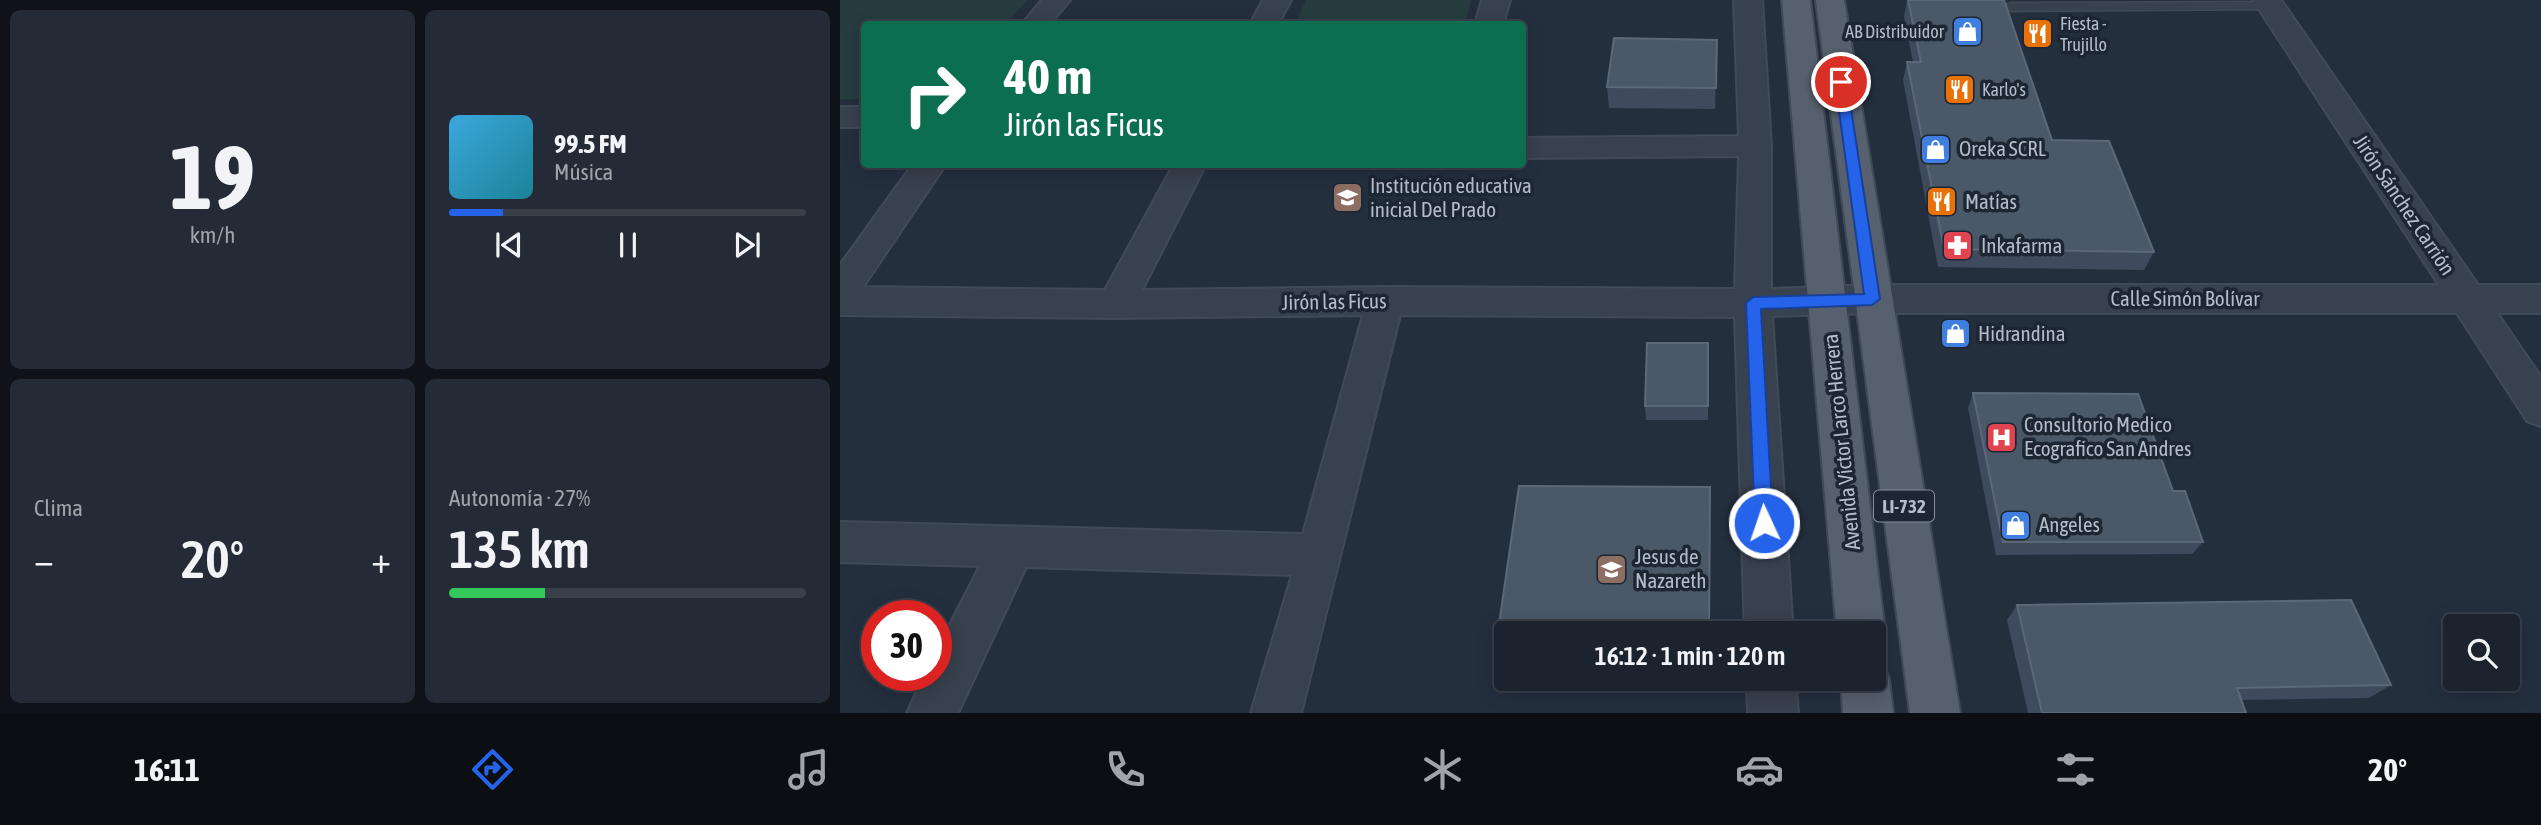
<!DOCTYPE html>
<html lang="es">
<head>
<meta charset="utf-8">
<style>
	body { margin:0; font-family:"Asap Condensed",sans-serif; background:#242b36; color:#f1f3f6; height:100vh; display:flex; flex-direction:column; font-size:26px; white-space:nowrap }
	* { box-sizing:border-box; margin:0 }
	p { font-size:23px; color:#a0a4aa }
	.icon { flex:none; width:38px; height:38px; fill:none; stroke:currentColor; stroke-width:2; stroke-linecap:round; stroke-linejoin:round }
	.map { position:relative; flex:1; overflow:hidden }
	.details { display:flex; flex-direction:column; gap:10px; padding:10px; background:#0f1319; width:840px }
	.details>* { flex:none }
	.guide { position:absolute; left:21px; top:21px; width:665px; height:147px; border-radius:7px; box-shadow:0 4px 18px #0003,0 0 0 2px #39404a; background:#0b6e4f; color:#fff; overflow:hidden }
	.fabs { position:absolute; left:1603px; top:614px; display:grid; gap:14px }
	.fabs a { display:grid; place-items:center; width:77px; height:77px; border-radius:7px; background:#1b232e; box-shadow:0 4px 18px #0003,0 0 0 2px #39404a; font-size:35px }
	.speed { position:absolute; left:21px; top:600px; display:flex; gap:14px; font-size:35px; font-weight:700; text-align:center }
	.speed>* { display:grid; place-content:center; width:91px; height:91px; border-radius:50%; background:#1b232e; box-shadow:0 4px 18px #0003,0 0 0 2px #39404a; line-height:1 }
	.speed .limit { border:10px solid #d22; background:#fff; color:#111 }
	.pin { position:absolute; display:grid; place-items:center; width:60px; height:60px; color:#fff; margin:-30px; border:4px solid #fff; border-radius:50%; box-shadow:0 2px 7px #0007 }
	.me { position:absolute; width:77px; margin:-38px; rotate:357deg; stroke-linejoin:round; filter:drop-shadow(0 0 5px #0008) }
	.turn { display:flex; align-items:center; gap:24px; height:147px; padding:0 28px; font-size:32px }
	.turn .icon { width:91px; height:91px; stroke-width:2.5 }
	.turn b { display:block; font-size:49px; line-height:60px }
	.big { font-size:52px; font-weight:600; line-height:1.1 }
	.details .card { flex:1; display:flex; flex-direction:column; justify-content:center; gap:10px; min-width:0; padding:0 24px; border-radius:10px; background:#242b36 }
	.details .dial { align-items:center; gap:0 }
	.dial b { font-size:91px; line-height:1 }
	.song { display:flex; align-items:center; gap:21px }
	.cover { width:84px; height:84px; border-radius:10px; background:linear-gradient(135deg,hsl(200 70% 55%),hsl(190 70% 35%)) }
	.played { height:7px; border-radius:4px; background:linear-gradient(90deg,#2563eb 15%,#39404a 15%) }
	.keys { display:flex; justify-content:space-around; direction:ltr }
	.heat { display:flex; justify-content:space-between; align-items:center; font-size:38px; direction:ltr }
	.charge { height:10px; border-radius:5px; background:linear-gradient(90deg,#34c759 27%,#39404a 0) }
	.details .tiles { flex:1; display:grid; gap:10px; grid-template-columns:repeat(2,1fr) }
	.trip { position:absolute; left:654px; top:621px; width:392px; height:70px; border-radius:7px; background:#1b232e; box-shadow:0 4px 18px #0003,0 0 0 2px #39404a; font-weight:600; line-height:70px; text-align:center }
	.tabs { display:flex; height:112px; justify-content:space-around; align-items:center; background:#0b0e12; color:#a0a4aa }
	.tabs .icon { width:49px; height:49px }
	.tabs .selected { color:#2563eb }
	.tabs b { font-size:32px; color:#f1f3f6 }
	main { display:flex; flex:1; min-height:0 }
	.map>svg:first-child { display:block }
	.green { fill:#263c3f }
	.lines { fill:none; stroke-linecap:round; stroke-linejoin:round }
	.lane-casing { stroke:#414a57; stroke-width:3 }
	.street-casing { stroke:#414a57; stroke-width:4 }
	.primary-casing { stroke:#414a57; stroke-width:4 }
	.lane { fill:#38414e; fill-rule:evenodd }
	.street { fill:#38414e; fill-rule:evenodd }
	.primary { fill:#56606e; fill-rule:evenodd }
	.wall { fill:#3f4b5c }
	.building { fill:#4b5868; stroke:#5c6777; stroke-width:2 }
	.route { fill:#2563eb; stroke:#184099; stroke-width:2 }
	.labels { text-anchor:middle; stroke-width:7; stroke-linejoin:round; paint-order:stroke }
	.far-poi-label { font-size:18px; fill:#b4bcc9; stroke:#1d2633; text-anchor:start }
	.shield { fill:#1d2633; stroke:#878f9c; stroke-width:2 }
	.shield-label { font-size:19px; font-weight:bold; fill:#b4bcc9 }
	.poi-label { font-size:21px; fill:#b4bcc9; stroke:#1d2633; text-anchor:start }
	.street-label { font-size:21px; fill:#b4bcc9; stroke:#1d2633 }
</style>
</head>
<body>
<main>
<section class="details">
<div class="tiles">
<div class="card dial"><b>19</b><p>km/h</p></div>
<div class="card">
<div class="song"><i class="cover"></i><div><b>99.5 FM</b><p>Música</p></div></div>
<div class="played"></div>
<div class="keys"><svg class="icon" aria-label="previous" viewBox="0 0 24 24"><path d="M18 5L8 12l10 7zM5 5v14"/></svg><svg class="icon" aria-label="pause" viewBox="0 0 24 24"><path d="M8 5v14M16 5v14"/></svg><svg class="icon" aria-label="next" viewBox="0 0 24 24"><path d="M6 5l10 7-10 7zM19 5v14"/></svg></div>
</div>
<div class="card"><p>Clima</p>
<div class="heat"><a>−</a><b class="big">20°</b><a>+</a></div>
</div>
<div class="card"><p>Autonomía · 27%</p><b class="big">135 km</b><div class="charge"></div></div>
</div>
</section>
<div class="map">
<svg width="1701" height="713" viewBox="0 0 1701 713">
	<rect width="100%" height="100%" fill="#242f3e"/>
	<!-- green -->
	<g class="green">
		<path d="M0,0H187L167,24H24V99H0Z"/>
		<path d="M466,0H631L625,24H455Z"/>
	</g>
	<g class="lines">
		<defs>
			<path id="lane" d="M1431,2L1438,6L1436,9L1170,11L1163,7L1170,3Z"/>
			<g id="street">
				<path d="M202,0H230L210,24H182Z"/>
				<path d="M423,0H451L438,24H410Z"/>
				<path d="M642,0H670L663,24H635Z"/>
				<path d="M894,0H922L931,146V289L1032,285H1599L1413,0H1441L1638,285H1701V313H1657L1701,377V426L1687,421L1617,313H1032L932,316L953,634H905L895,317L560,315L461,713H411L452,575L186,567L118,713H67L84,676H96V652L140,566L0,562V522L463,534L523,315L276,318L0,315V265L73,164H106L23,287L265,290L334,164H366L302,290L545,287L895,289L899,156L682,158V138L899,136Z"/>
				<rect x="0" y="107" width="24" height="20"/>
				<path d="M907,679H955L958,713H908Z"/>
			</g>
			<g id="primary">
				<path d="M942,0H970L1045,634L1038,650L1034,652V634H997Z"/>
				<path d="M976,0H1004L1120,713H1070Z"/>
				<path d="M1034,658L1042,662L1049,679L1053,713H1003L1001,679H1034Z"/>
			</g>
		</defs>
		<!-- lane casing -->
		<use href="#lane" class="lane-casing"/>
		<!-- street casing -->
		<use href="#street" class="street-casing"/>
		<!-- primary casing -->
		<use href="#primary" class="primary-casing"/>
		<!-- lane -->
		<use href="#lane" class="lane"/>
		<!-- street -->
		<use href="#street" class="street"/>
		<!-- primary -->
		<use href="#primary" class="primary"/>
	</g>
	<!-- wall -->
	<g class="wall">
		<path d="M1067,0H1164L1212,140L1314,252L1304,270L1098,267L1063,80L1067,62H1073L1064,17Z"/>
		<path d="M877,40L875,109L769,108L767,87Z"/>
		<path d="M868,343V420H806L805,406Z"/>
		<path d="M1133,393L1333,491L1363,542L1352,554L1156,555L1128,408Z"/>
		<path d="M1177,605L1551,685L1529,698L1401,700L1406,713H1188L1167,620Z"/>
		<path d="M667,634V660H662L656,645Z"/>
	</g>
	<!-- building -->
	<g class="building">
		<path d="M1068,0H1164L1212,140L1269,141L1314,252L1104,249L1067,62H1081Z"/>
		<path d="M774,38L877,40L876,88L767,87Z"/>
		<path d="M807,343H868V406H805Z"/>
		<path d="M1133,393L1298,394L1333,491H1345L1363,542H1163Z"/>
		<path d="M679,486L870,487L869,634H667V645H656Z"/>
		<path d="M1511,600L1551,685L1397,688L1406,713H1202L1177,605Z"/>
	</g>
	<!-- route -->
	<path class="route" d="M1001,78L1007,82L1040,299L1032,305L921,309L933,523L930,529L924,532L918,529L915,523L906,303L913,297L1024,294L995,82Z"/>
	<!-- icons -->
	<defs>
		<symbol id="shop-square" viewBox="-11 -11 22 22"><rect x="-9" y="-9" width="18" height="18" rx="4" fill="#3f7fe0" stroke="#1d2633"/><path d="M-5-2.5h2.3a2.7 3.5 0 0 1 5.4 0H5L5.5 6h-11ZM-1.5-2.5h3a1.5 2.3 0 0 0-3 0Z" fill="#fff"/></symbol>
		<symbol id="restaurant-square" viewBox="-11 -11 22 22"><rect x="-9" y="-9" width="18" height="18" rx="4" fill="#e8710a" stroke="#1d2633"/><path d="M-5-6h1v4h1v-4h1v4h1v-4h1v5L-1.5 .5V6h-2V.5L-5-1ZM5-6V6H3V1.5H1.5Q1.5-4 5-6Z" fill="#fff"/></symbol>
		<symbol id="school-square" viewBox="-11 -11 22 22"><rect x="-9" y="-9" width="18" height="18" rx="4" fill="#8d6e63" stroke="#1d2633"/><path d="M0-5L7-2L0 1L-7-2ZM-4 1L0 2.5L4 1V4Q0 6-4 4Z" fill="#fff"/></symbol>
		<symbol id="pharmacy-square" viewBox="-11 -11 22 22"><rect x="-9" y="-9" width="18" height="18" rx="4" fill="#e0444e" stroke="#1d2633"/><path d="M-2-6h4v4h4v4h-4v4h-4v-4h-4v-4h4Z" fill="#fff"/></symbol>
		<symbol id="hospital-square" viewBox="-11 -11 22 22"><rect x="-9" y="-9" width="18" height="18" rx="4" fill="#e0444e" stroke="#1d2633"/><path d="M-5-5h3v3.5h4V-5h3V5h-3V1.5h-4V5h-3Z" fill="#fff"/></symbol>
	</defs>
	<g fill-rule="evenodd">
		<use href="#shop-square" x="1110" y="14" width="35" height="35"/>
		<use href="#restaurant-square" x="1180" y="16" width="35" height="35"/>
		<use href="#restaurant-square" x="1102" y="72" width="35" height="35"/>
		<use href="#shop-square" x="1078" y="132" width="35" height="35"/>
		<use href="#school-square" x="490" y="180" width="35" height="35"/>
		<use href="#restaurant-square" x="1084" y="184" width="35" height="35"/>
		<use href="#pharmacy-square" x="1100" y="228" width="35" height="35"/>
		<use href="#shop-square" x="1098" y="316" width="35" height="35"/>
		<use href="#hospital-square" x="1144" y="420" width="35" height="35"/>
		<use href="#shop-square" x="1158" y="508" width="35" height="35"/>
		<use href="#school-square" x="754" y="552" width="35" height="35"/>
	</g>
	<g class="labels">
		<!-- far-poi labels -->
		<g class="far-poi-label">
			<text x="1220" y="30">Fiesta -<tspan x="1220" dy="21">Trujillo</tspan></text>
			<text x="1104" y="38" text-anchor="end">AB Distribuidor</text>
			<text x="1142" y="96">Karlo's</text>
		</g>
		<!-- shield labels -->
		<rect class="shield" x="1034" y="490.5" width="60" height="31" rx="5"/>
		<g class="shield-label">
			<text x="1064" y="513">LI-732</text>
		</g>
		<!-- poi labels -->
		<g class="poi-label">
			<text x="1119" y="156">Oreka SCRL</text>
			<text x="530" y="193">Institución educativa<tspan x="530" dy="24">inicial Del Prado</tspan></text>
			<text x="1125" y="209">Matías</text>
			<text x="1141" y="253">Inkafarma</text>
			<text x="1138" y="341">Hidrandina</text>
			<text x="1184" y="432">Consultorio Medico<tspan x="1184" dy="24">Ecografico San Andres</tspan></text>
			<text x="1199" y="532">Angeles</text>
			<text x="795" y="564">Jesus de<tspan x="795" dy="24">Nazareth</tspan></text>
		</g>
		<!-- street labels -->
		<g class="street-label">
			<text transform="translate(1564 205) rotate(56)" y="7">Jirón Sánchez Carrión</text>
			<text x="1345" y="306">Calle Simón Bolívar</text>
			<text transform="translate(494 302) rotate(-1)" y="7">Jirón las Ficus</text>
			<text transform="translate(1002 442) rotate(-96)" y="7">Avenida Víctor Larco Herrera</text>
		</g>
	</g>
</svg>
<div class="fabs">
<a><svg class="icon" aria-label="search" viewBox="0 0 24 24"><circle cx="10" cy="10" r="6"/><path d="M15 15l6 6"/></svg></a>
</div>
<div class="speed"><div class="limit">30</div></div>
<div class="pin" style="left:1001px;top:82px;background:#d93025"><svg class="icon" aria-label="arrive" viewBox="0 0 24 24"><path d="M6 21V4h12l-3 4 3 4H6"/></svg></div>
<svg class="me" style="left:924px;top:523px" viewBox="-20 -20 40 40"><circle r="17" fill="#2563eb" stroke="#fff" stroke-width="3"/><path d="M0-11L8 9 0 5-8 9z" fill="#fff"/></svg>
<div class="trip">16:12 · 1 min · 120 m</div>
<div class="guide">
<div class="turn"><svg class="icon" aria-label="right" viewBox="0 0 24 24"><path d="M7 20v-9h11M14 6l5 5-5 5"/></svg><div><b>40 m</b>Jirón las Ficus</div></div>
</div>
</div>
</main>
<nav class="tabs">
<b>16:11</b>
<svg class="icon selected" aria-label="directions" viewBox="0 0 24 24"><path d="M12 3l9 9-9 9-9-9zM9 14v-3h6M13 9l2 2-2 2"/></svg>
<svg class="icon" aria-label="music" viewBox="0 0 24 24"><path d="M9 18V5l10-2v13"/><circle cx="6" cy="18" r="3"/><circle cx="16" cy="16" r="3"/></svg>
<svg class="icon" aria-label="phone" viewBox="0 0 24 24"><path d="M5 4h4l2 5-3 2q2 4 5 5l2-3 5 2v4C11 20 4 13 5 4z"/></svg>
<svg class="icon" aria-label="climate" viewBox="0 0 24 24"><path d="M12 3v18M4 7l16 10M4 17L20 7"/></svg>
<svg class="icon" aria-label="car" viewBox="0 0 24 24"><path d="M5 17H2v-5l4-1 3-4h7l3 4 3 1v5h-3M9 17h6M6 11h13"/><circle cx="7" cy="17" r="2"/><circle cx="17" cy="17" r="2"/></svg>
<svg class="icon" aria-label="filters" viewBox="0 0 24 24"><path d="M4 7h16M4 17h16"/><circle cx="9" cy="7" r="2"/><circle cx="15" cy="17" r="2"/></svg>
<b>20°</b>
</nav>
</body>
</html>
